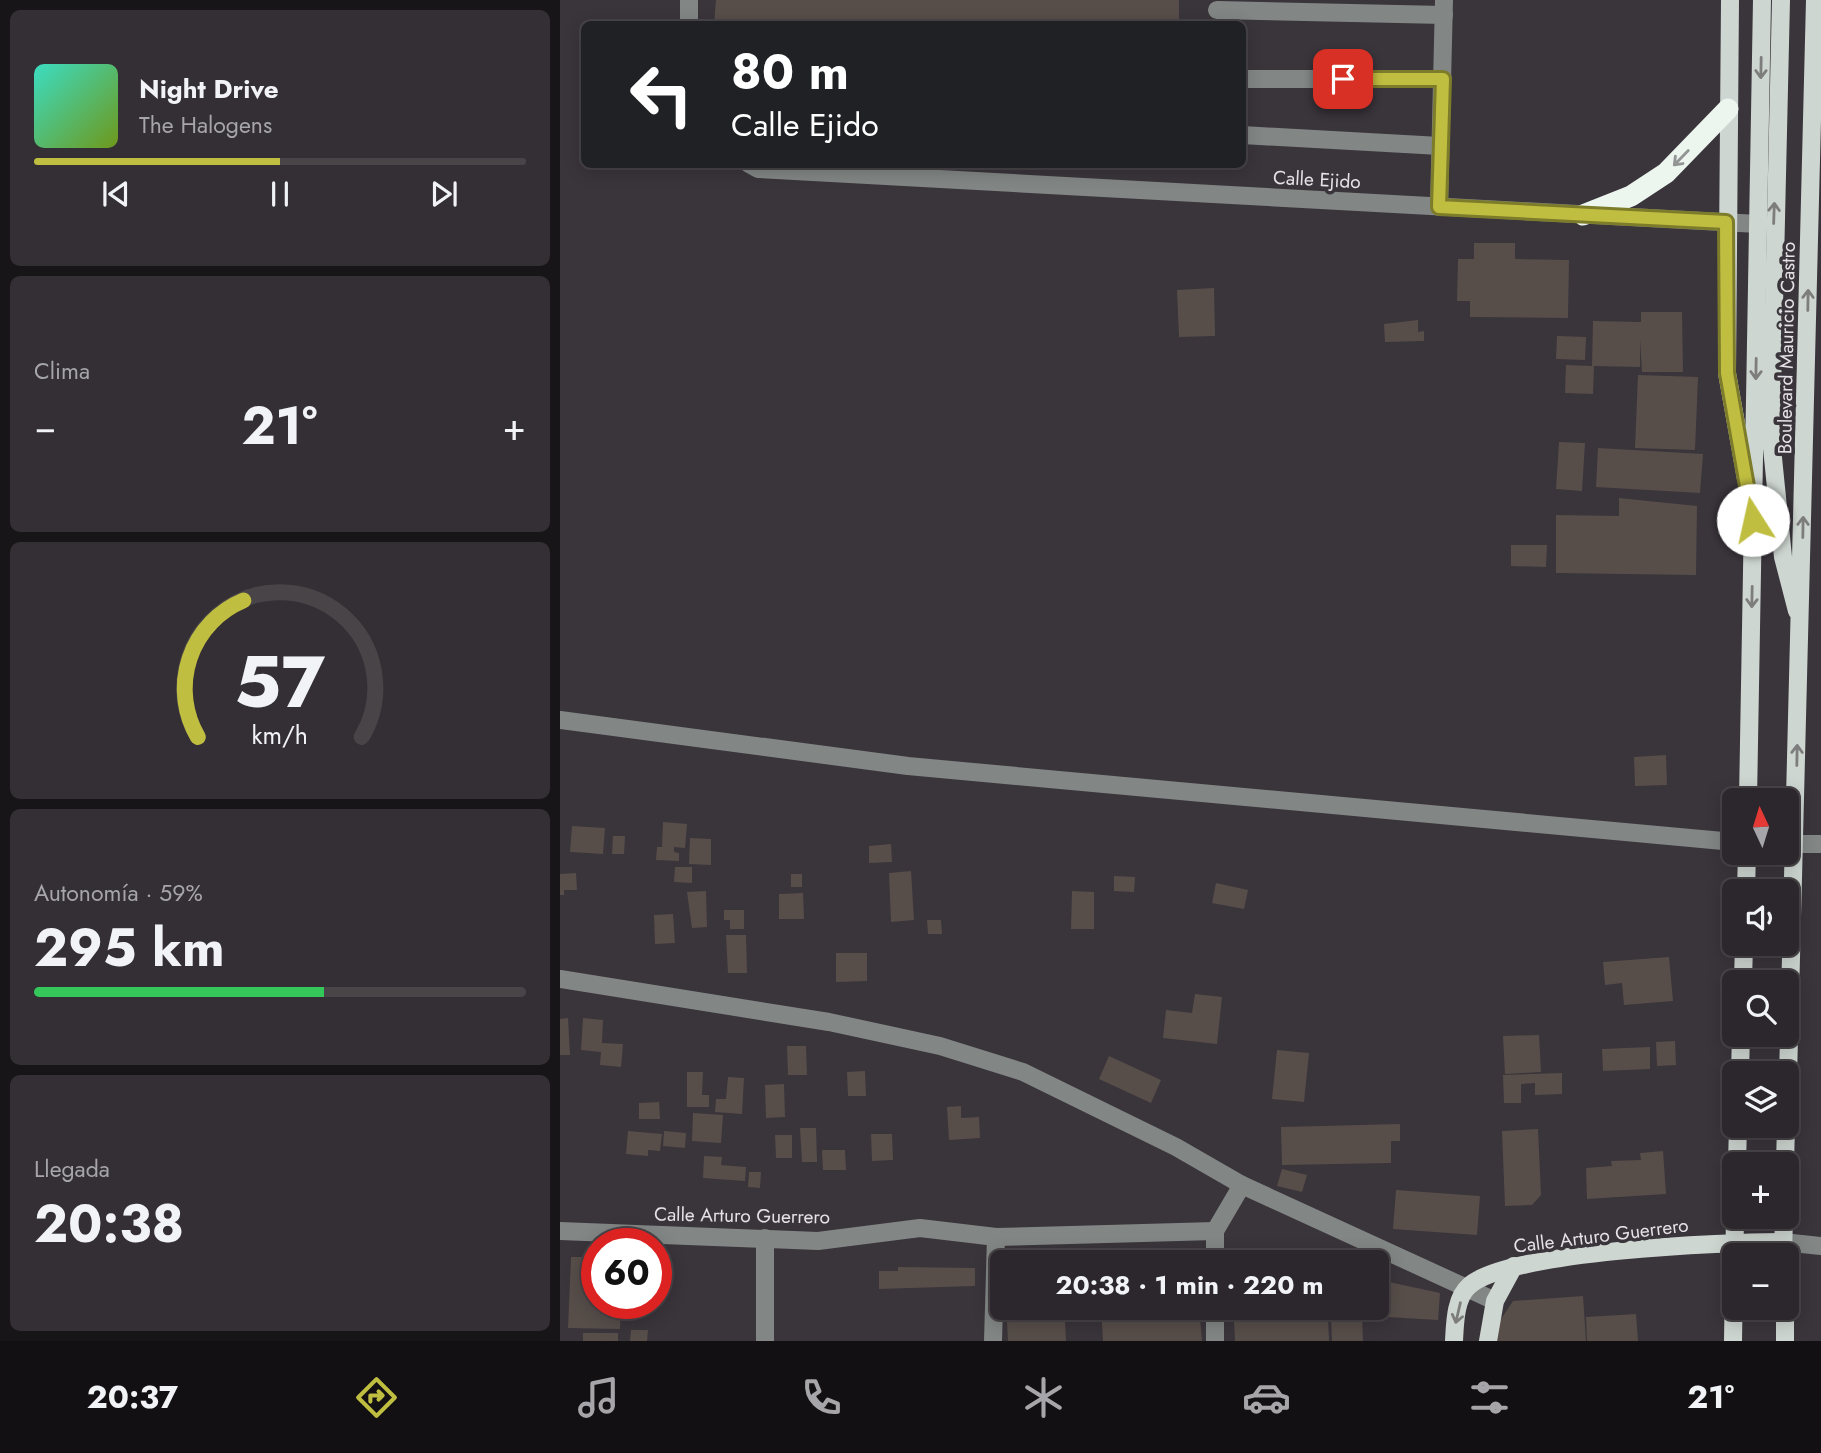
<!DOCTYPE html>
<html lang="es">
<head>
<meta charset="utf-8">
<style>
	body { margin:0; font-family:Jost,sans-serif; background:#342f34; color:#f1f3f6; height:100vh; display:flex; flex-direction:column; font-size:26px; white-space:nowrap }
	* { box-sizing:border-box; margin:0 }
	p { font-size:23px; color:#a6a5a9 }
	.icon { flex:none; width:38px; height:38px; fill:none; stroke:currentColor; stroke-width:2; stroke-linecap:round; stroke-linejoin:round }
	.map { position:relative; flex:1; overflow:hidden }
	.panel { display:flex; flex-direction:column; gap:10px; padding:10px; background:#181518; width:560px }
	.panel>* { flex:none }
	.top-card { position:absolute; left:21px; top:21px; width:665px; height:147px; border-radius:10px; box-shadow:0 4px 18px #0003,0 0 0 2px #484448; background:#202124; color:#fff; overflow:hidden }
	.needle { width:46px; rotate:356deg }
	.fabs { position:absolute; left:1162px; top:788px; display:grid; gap:14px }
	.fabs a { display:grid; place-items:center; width:77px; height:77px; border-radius:10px; background:#2c272c; box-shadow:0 4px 18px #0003,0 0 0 2px #484448; font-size:35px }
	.speed { position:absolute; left:21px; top:1228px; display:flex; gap:14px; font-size:35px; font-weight:700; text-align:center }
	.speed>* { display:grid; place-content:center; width:91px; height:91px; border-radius:50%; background:#2c272c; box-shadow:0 4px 18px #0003,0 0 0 2px #484448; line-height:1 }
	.speed .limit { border:10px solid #d22; background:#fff; color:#111 }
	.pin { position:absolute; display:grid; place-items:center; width:60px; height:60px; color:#fff; margin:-30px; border-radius:14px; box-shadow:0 4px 10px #0006 }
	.me { position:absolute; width:77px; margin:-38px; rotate:350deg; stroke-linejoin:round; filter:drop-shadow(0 0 5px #0008) }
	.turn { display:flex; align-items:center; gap:24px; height:147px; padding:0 35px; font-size:32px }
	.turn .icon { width:91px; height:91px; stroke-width:2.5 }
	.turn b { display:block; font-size:49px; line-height:60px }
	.big { font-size:52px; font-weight:700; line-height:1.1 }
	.panel .tile { flex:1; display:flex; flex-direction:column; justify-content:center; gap:10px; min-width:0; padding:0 24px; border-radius:10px; background:#342f34 }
	.panel .dial { align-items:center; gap:0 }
	.dial svg { height:182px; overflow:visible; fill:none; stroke:#484448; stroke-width:7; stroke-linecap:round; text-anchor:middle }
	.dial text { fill:#f1f3f6; stroke:none }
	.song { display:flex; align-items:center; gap:21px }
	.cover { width:84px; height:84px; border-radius:10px; background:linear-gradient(135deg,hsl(170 70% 55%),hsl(80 70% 35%)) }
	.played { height:7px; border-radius:4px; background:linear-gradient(90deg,#c0be40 50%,#484448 50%) }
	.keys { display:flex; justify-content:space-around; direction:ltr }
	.heat { display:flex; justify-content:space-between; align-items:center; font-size:38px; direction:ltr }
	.charge { height:10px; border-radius:5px; background:linear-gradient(90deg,#34c759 59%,#484448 0) }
	.trip { position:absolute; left:430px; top:1250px; width:399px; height:70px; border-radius:10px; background:#2c272c; box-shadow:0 4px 18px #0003,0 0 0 2px #484448; font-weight:700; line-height:70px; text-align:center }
	.tab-bar { display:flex; height:112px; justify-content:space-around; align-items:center; background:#121012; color:#a6a5a9 }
	.tab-bar .icon { width:49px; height:49px }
	.tab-bar .on { color:#c0be40 }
	.tab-bar b { font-size:32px; color:#f1f3f6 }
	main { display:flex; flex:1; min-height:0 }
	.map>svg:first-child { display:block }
	.building { fill:#574e4a }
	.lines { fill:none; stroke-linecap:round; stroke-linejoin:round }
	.minor { stroke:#828684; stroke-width:18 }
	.major { stroke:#ced6d1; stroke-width:18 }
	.highway { stroke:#ecf6ef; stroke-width:21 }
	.oneway { stroke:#7d7d7e }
	.oneway2 { stroke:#939595 }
	.route-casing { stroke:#7d7c2a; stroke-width:18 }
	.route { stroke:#c0be40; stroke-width:12 }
	.labels { text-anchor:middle; stroke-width:7; stroke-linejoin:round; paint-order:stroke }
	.street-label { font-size:19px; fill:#e5e2e6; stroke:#3a343b }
</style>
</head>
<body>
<main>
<section class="panel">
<div class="tile">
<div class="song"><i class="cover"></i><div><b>Night Drive</b><p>The Halogens</p></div></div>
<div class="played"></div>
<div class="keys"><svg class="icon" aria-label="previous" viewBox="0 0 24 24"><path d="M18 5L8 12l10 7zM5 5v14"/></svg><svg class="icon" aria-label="pause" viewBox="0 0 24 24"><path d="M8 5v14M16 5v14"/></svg><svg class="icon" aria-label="next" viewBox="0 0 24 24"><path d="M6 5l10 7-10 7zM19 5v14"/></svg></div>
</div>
<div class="tile"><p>Clima</p>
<div class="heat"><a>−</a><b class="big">21°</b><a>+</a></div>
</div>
<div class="tile dial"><svg viewBox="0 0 100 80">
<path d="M14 69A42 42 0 1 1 86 69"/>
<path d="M14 69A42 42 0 0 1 34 9" stroke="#c0be40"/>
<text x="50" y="56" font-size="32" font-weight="700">57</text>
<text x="50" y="72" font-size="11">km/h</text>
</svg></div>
<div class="tile"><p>Autonomía · 59%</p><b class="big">295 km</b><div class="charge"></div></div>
<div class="tile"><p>Llegada</p><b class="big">20:38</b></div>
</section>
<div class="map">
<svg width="1261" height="1341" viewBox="0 0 1261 1341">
	<rect width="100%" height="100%" fill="#3a343b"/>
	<!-- building -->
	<g class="building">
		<path d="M156,0H619V24H154Z"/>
		<path d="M914,243H955V259L1009,260L1008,318L910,317V301H897L898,259H914Z"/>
		<path d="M654,288L655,336L619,337L617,290Z"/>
		<path d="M1081,312H1122L1123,372H1082L1080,339V367L1034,366L1033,394L1005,393L1006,365L1032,366L1033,321L1081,322Z"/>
		<path d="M858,320V332L864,331V341L825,342L824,324Z"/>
		<path d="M997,336L1026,337L1025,360L996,359Z"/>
		<path d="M1078,375L1138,377L1135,450L1075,448Z"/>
		<path d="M999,442L1025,443L1022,491L996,489Z"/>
		<path d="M1038,448L1143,454L1140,493L1036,487Z"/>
		<path d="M1059,498L1137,506L1136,575L996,573V515L1059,516Z"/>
		<path d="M951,545H987L986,567L951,566Z"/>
		<path d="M1106,755L1107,785L1075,786L1074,757Z"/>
		<path d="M103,822L127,824L125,848L114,847V852L119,853V861L96,860L97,847H102Z"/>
		<path d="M12,826L45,828L43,854L10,852Z"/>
		<path d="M53,836H65L64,854H52Z"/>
		<path d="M130,838L151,839V865L129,864Z"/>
		<path d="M331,844L332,862L309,863V846Z"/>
		<path d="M115,867H132V883L114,882Z"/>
		<path d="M351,871L354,920L331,922L329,873Z"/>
		<path d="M16,873L17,890H4V895H0V874Z"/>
		<rect x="231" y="874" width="11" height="13"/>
		<path d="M554,876L575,877L574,892L554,891Z"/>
		<path d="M656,883L688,890L684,909L652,903Z"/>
		<path d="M146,891L147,927L132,928L127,892Z"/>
		<path d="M512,891L534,892V929H511Z"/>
		<path d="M243,893L244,919H219V894Z"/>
		<path d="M164,910H184V929H170V920H164Z"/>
		<path d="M113,914L115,943L95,944L94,915Z"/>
		<path d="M367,920H381L382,934H368Z"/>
		<path d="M166,935H186L187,973H168Z"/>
		<path d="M276,953H307V981L276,982Z"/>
		<path d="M1109,957L1113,1001L1064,1005L1062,983L1045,985L1043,962Z"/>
		<path d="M635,994L662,997L657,1044L603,1038L606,1010L632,1013Z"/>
		<path d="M8,1018L10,1055H0V1019Z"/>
		<path d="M23,1018L43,1020L42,1043L63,1044L61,1067L40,1065L41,1052L21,1050Z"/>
		<path d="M979,1035L981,1072L945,1074L943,1036Z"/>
		<path d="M1115,1041L1116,1065L1097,1066L1096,1042Z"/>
		<path d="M227,1046H246L247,1075H228Z"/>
		<path d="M1090,1047V1069L1043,1071L1042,1049Z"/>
		<path d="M717,1050L749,1053L744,1102L712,1099Z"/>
		<path d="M549,1056L601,1080L591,1103L539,1079Z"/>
		<path d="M305,1071L306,1096H288L287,1072Z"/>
		<path d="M127,1072H143L142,1095H149V1107H127Z"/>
		<path d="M1002,1073V1094L975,1095V1083L961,1084V1103H944L943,1075Z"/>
		<path d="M168,1077L184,1078L182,1114L155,1112L156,1099H166Z"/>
		<path d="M224,1084L225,1117L206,1118L205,1085Z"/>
		<path d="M99,1102L100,1119H79V1103Z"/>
		<path d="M401,1106V1118L419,1117L420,1138L389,1140L387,1107Z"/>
		<path d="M133,1113L163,1115L161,1143L132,1141Z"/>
		<path d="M840,1124V1141H831V1163L722,1165L721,1127Z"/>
		<path d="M240,1128H256L257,1162H242Z"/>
		<path d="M978,1129L981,1195L972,1205L945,1206L942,1131Z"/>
		<path d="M68,1131L102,1134L100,1151L88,1150V1156L66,1154Z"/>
		<path d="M104,1131L126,1133L125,1148L103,1146Z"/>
		<path d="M311,1134H332L333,1160L312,1161Z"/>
		<path d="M215,1135H232V1158H216Z"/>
		<path d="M262,1150H285L286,1170H263Z"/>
		<path d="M1103,1151L1106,1194L1027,1199L1026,1168L1052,1166L1051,1161L1081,1160L1080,1153Z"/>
		<path d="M144,1156L162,1157L161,1165L186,1167L185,1181L143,1178Z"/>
		<path d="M722,1169L747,1175L742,1192L717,1186Z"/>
		<path d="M189,1172H201L200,1188L188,1187Z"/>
		<path d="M836,1190L920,1196L917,1235L833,1229Z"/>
		<path d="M11,1257H37V1304H61L60,1329L8,1328Z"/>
		<path d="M338,1267L415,1268V1286L319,1289V1271H338Z"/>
		<path d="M817,1276L825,1277L824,1314L771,1312V1307H817Z"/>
		<path d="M829,1282L880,1293L878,1320L827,1317Z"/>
		<path d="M1023,1296L1026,1341H936L935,1328L953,1301Z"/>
		<path d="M452,1307H538V1316L452,1319Z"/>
		<path d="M541,1307H639L642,1341H543Z"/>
		<path d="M1076,1314L1078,1341H1027L1026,1317Z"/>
		<path d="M802,1316L803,1341H772L771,1317Z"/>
		<path d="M768,1317L769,1341H675L674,1321Z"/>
		<path d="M505,1319L506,1341H448L447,1321Z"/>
		<path d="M71,1330H88L87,1341H70Z"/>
		<rect x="23" y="1333" width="35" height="8"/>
	</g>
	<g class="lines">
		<!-- minor -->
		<g class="minor">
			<path d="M657,10L884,15"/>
			<path d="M129,24V0"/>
			<path d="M682,79H883"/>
			<path d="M682,135L880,146"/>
			<path d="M189,164L198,169L1198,224"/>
			<path d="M879,207L884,0"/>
			<path d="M0,720L348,766L1174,842"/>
			<path d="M1235,844H1261"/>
			<path d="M0,979L269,1022L380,1046L463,1072L616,1147L682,1185L935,1301"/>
			<path d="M0,1231L258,1241L360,1228L436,1237L655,1231"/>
			<path d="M205,1238V1341"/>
			<path d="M1223,1242L1261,1246"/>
			<path d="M655,1262V1231L682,1185"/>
			<path d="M433,1341L436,1237"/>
			<path d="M655,1341V1307"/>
		</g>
		<!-- major -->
		<g class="major">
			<path d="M1170,0L1167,373L1186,479"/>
			<path d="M1221,0L1211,438L1223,557L1237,611"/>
			<path d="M1188,800L1202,0"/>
			<path d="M1186,891L1187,852"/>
			<path d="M1183,982L1184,943"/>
			<path d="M1180,1073L1181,1034"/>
			<path d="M1227,1117L1255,0"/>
			<path d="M1177,1164L1178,1125"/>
			<path d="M1225,1164L1226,1125"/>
			<path d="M1223,1255L1224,1216"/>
			<path d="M1225,1307V1341"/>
			<path d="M894,1341C895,1324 895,1298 909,1286C946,1251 1166,1242 1223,1242"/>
			<path d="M928,1341L935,1301L954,1266"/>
			<path d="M1173,1341L1175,1216"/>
		</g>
		<!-- highway -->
		<path class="highway" d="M1023,215L1071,196L1106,173L1168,109"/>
	</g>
	<!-- one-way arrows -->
	<defs><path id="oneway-shaft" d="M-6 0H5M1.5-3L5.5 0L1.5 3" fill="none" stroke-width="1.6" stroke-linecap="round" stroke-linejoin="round" transform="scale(1.75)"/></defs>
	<g class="oneway">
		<use href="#oneway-shaft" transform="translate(1201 68) rotate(91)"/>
		<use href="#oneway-shaft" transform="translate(1214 213) rotate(-88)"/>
		<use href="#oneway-shaft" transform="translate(1248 300) rotate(-89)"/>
		<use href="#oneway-shaft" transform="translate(1196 369) rotate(91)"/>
		<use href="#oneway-shaft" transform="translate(1243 527) rotate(-89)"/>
		<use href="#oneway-shaft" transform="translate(1192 597) rotate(91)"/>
		<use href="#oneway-shaft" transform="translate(1237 755) rotate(-89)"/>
		<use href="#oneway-shaft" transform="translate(898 1313) rotate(103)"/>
	</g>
	<use class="oneway2" href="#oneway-shaft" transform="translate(1121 158) rotate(134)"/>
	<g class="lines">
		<defs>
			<path id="route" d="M783,79H883L879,207L1166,222L1167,373L1193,520"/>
		</defs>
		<!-- route casing -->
		<use href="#route" class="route-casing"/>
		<!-- route -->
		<use href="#route" class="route"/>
	</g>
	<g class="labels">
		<!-- street labels -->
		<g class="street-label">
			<text transform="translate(757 179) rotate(3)" y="7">Calle Ejido</text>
			<text transform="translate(1226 348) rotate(-89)" y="7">Boulevard Mauricio Castro</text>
			<text transform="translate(182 1215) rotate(1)" y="7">Calle Arturo Guerrero</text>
			<text transform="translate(1041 1235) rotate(-7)" y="7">Calle Arturo Guerrero</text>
		</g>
	</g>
</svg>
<div class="fabs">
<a><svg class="needle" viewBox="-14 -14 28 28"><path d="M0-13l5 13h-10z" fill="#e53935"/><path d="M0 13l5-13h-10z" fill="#a6a5a9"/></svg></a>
<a><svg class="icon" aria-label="sound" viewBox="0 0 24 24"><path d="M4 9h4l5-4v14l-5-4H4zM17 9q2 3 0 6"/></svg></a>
<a><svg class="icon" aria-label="search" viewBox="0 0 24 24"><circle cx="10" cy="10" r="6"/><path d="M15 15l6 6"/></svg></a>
<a><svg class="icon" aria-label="layers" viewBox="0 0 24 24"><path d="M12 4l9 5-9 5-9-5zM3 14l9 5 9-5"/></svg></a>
<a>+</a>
<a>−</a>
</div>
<div class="speed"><div class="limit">60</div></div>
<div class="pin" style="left:783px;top:79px;background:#d93025"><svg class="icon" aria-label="arrive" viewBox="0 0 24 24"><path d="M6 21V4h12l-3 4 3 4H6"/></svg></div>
<svg class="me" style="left:1193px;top:520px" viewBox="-20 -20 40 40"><circle r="19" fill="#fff"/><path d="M0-13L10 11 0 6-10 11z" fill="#c0be40"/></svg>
<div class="trip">20:38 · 1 min · 220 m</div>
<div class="top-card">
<div class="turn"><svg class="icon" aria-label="left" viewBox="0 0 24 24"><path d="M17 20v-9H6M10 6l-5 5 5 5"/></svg><div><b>80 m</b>Calle Ejido</div></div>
</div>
</div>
</main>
<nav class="tab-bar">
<b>20:37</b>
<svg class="icon on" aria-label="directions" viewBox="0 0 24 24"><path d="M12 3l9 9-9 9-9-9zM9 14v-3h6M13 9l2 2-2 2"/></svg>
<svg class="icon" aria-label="music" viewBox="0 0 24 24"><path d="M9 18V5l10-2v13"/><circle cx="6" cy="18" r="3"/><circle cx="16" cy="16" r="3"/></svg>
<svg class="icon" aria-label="phone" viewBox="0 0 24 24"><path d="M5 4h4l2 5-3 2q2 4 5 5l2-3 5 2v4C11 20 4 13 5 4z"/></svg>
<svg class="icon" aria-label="climate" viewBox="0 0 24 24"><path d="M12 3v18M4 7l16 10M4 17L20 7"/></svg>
<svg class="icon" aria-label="car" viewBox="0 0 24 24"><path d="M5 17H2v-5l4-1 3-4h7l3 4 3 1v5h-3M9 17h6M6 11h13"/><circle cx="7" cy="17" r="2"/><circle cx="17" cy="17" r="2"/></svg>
<svg class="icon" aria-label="filters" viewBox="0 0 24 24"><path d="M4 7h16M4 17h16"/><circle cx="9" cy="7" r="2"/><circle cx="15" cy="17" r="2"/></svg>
<b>21°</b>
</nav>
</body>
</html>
